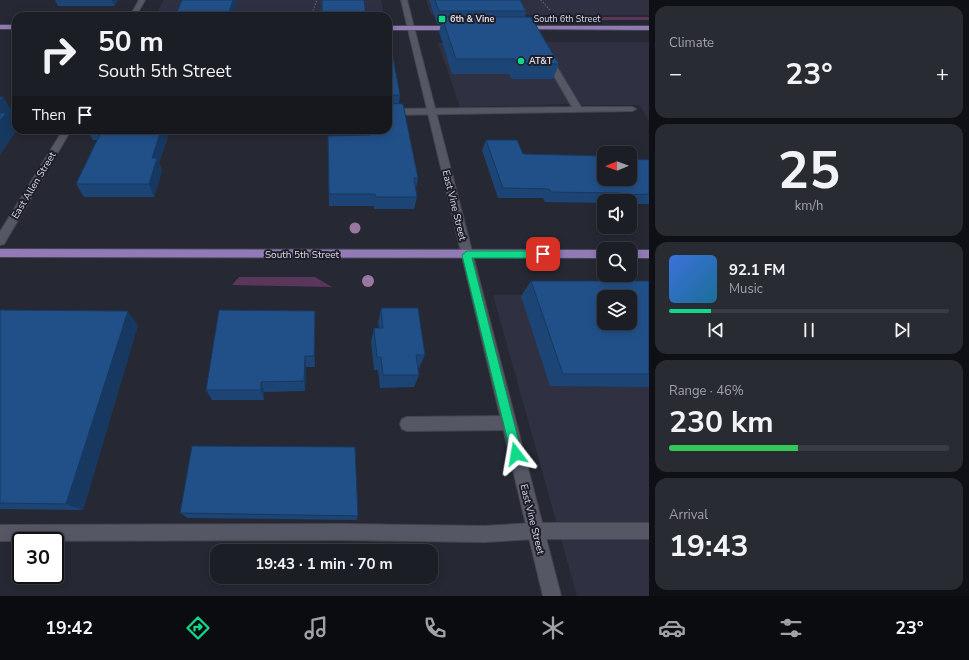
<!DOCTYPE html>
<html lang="en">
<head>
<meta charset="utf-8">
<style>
	body { margin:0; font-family:"Nunito Sans",sans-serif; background:#292b32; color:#f1f3f6; height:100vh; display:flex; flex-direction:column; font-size:15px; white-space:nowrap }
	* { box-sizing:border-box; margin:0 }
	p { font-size:13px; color:#a0a2a7 }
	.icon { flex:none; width:22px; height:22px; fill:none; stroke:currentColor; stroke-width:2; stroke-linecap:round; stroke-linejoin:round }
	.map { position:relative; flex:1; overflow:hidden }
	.sheet { display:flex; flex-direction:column; gap:6px; padding:6px; background:#0f1015; width:320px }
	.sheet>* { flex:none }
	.guide { position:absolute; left:12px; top:12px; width:380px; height:122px; border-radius:12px; box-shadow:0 2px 10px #0003,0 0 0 1px #3a3c43; background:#1c1e26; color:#f1f3f6; overflow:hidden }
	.needle { width:26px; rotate:269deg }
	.controls { position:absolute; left:597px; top:146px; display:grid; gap:8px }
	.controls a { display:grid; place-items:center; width:40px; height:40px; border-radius:8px; background:#1c1e26; box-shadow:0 2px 10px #0003,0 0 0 1px #3a3c43; font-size:20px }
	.speed { position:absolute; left:12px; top:532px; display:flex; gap:8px; font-size:20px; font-weight:700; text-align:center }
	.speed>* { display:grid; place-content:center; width:52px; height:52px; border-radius:50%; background:#1c1e26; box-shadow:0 2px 10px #0003,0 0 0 1px #3a3c43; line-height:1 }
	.speed .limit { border:2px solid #111; border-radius:6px; background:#fff; color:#111 }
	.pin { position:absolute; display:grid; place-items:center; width:34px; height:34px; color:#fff; margin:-17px; border-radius:8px; box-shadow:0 2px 6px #0006 }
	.me { position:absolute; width:44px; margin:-22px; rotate:346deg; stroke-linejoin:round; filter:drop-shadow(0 0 3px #0008) }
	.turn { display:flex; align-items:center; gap:14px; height:84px; padding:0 20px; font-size:18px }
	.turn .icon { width:52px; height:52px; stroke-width:2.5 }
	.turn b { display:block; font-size:28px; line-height:34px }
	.then { display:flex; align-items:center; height:38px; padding:0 20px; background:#0003; gap:8px; font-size:15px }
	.big { font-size:30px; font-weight:700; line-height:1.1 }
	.sheet .tile { flex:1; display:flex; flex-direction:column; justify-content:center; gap:6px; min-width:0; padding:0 14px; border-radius:12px; background:#292b32 }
	.sheet .dial { align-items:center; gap:0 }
	.dial b { font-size:52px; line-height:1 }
	.song { display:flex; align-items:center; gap:12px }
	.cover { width:48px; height:48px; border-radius:6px; background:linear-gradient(135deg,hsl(220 70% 55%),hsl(200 70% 35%)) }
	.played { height:4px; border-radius:2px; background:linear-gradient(90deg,#11d98a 15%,#3a3c43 15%) }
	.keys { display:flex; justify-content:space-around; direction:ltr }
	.heat { display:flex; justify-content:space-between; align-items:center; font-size:22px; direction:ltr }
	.charge { height:6px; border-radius:3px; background:linear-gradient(90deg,#34c759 46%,#3a3c43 0) }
	.trip { position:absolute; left:210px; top:544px; width:228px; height:40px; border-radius:12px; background:#1c1e26; box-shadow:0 2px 10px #0003,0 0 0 1px #3a3c43; font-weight:700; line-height:40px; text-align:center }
	.tabs { display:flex; height:64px; justify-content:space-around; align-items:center; background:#0b0c0f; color:#a0a2a7 }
	.tabs .icon { width:28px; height:28px }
	.tabs .selected { color:#11d98a }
	.tabs b { font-size:18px; color:#f1f3f6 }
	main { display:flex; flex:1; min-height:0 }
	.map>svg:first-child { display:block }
	.built { fill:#2f3143; fill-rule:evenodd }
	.green { fill:#5b365b }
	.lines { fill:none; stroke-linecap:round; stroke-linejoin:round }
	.lane-casing { stroke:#44464f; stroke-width:2 }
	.street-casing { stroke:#44464f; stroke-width:2 }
	.primary-casing { stroke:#44464f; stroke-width:2 }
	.path { stroke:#6a6c76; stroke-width:1.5; stroke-dasharray:1 2; stroke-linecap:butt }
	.lane { fill:#555764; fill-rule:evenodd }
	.street { fill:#555764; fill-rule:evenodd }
	.primary { fill:#927ab7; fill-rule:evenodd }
	.tree { fill:#9a779f }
	.wall { fill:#1c4576 }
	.shaded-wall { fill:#173860 }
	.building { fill:#215089; stroke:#173860; fill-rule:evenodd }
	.route { fill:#11d98a; stroke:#0b8d5a }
	.poi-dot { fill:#11d98a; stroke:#1d1e29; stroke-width:1.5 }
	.labels { text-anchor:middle; stroke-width:4; stroke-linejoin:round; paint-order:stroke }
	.far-poi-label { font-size:9px; font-weight:bold; fill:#dbdce4; stroke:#1d1e29; text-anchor:start }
	.far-street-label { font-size:9px; fill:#dbdce4; stroke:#1d1e29 }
	.street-label { font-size:10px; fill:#dbdce4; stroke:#1d1e29 }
</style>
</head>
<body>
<main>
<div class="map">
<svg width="649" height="596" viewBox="0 0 649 596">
	<rect width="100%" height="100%" fill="#262833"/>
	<!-- built -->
	<g class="built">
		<path d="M164,0H381L384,14L156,15Z"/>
		<path d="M426,0H649V15H431Z"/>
		<path d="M533,42L569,104L460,107L438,43Z"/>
		<path d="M541,42H649V120L639,105H580Z"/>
		<path d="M493,295H649V596H577ZM604,297H630V323H604Z"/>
	</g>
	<!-- green -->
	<g class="green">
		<path d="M579,17H649V20H589Z"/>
		<path d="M239,277H315L332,287L232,285Z"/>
	</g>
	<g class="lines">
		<defs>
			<g id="lane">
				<path d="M545,57H551L581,107H632L636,109L632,111L388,115V109L572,107L544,59Z"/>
				<path d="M509,416L514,418L516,423L514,428L509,430L407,431L402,429L400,424L402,419L407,417Z"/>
				<path d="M536,523H649V539H536L484,542L341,540L0,541V525L341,524L484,526Z"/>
			</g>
			<g id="street">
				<path d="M139,0H145L136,16H130Z"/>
				<path d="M401,0H407L561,596H543Z"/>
				<path d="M63,130H71L4,244L0,245V232Z"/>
			</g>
			<g id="primary">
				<rect x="0" y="25" width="16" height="4"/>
				<path d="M388,26H456L459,28L456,30H388Z"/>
				<path d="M522,26H649V30L520,29L519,28Z"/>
				<path d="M0,249L604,250V258L0,257Z"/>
				<rect x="630" y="250" width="19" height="8"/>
			</g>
		</defs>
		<!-- lane casing -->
		<use href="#lane" class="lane-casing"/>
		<!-- street casing -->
		<use href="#street" class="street-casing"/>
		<!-- primary casing -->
		<use href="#primary" class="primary-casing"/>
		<!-- path -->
		<g class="path">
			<path d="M541,0L550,10"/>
			<path d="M311,16L317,0"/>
		</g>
		<!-- lane -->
		<use href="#lane" class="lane"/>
		<!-- street -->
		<use href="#street" class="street"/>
		<!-- primary -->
		<use href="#primary" class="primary"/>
	</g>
	<!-- trees -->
	<g class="tree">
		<circle cx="355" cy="228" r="5.5"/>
		<circle cx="368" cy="281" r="6"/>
	</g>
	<!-- wall -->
	<g class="wall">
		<path d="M55,0H118L114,6H58Z"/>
		<path d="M429,0H520L526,11L525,17L559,64L553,79H512L509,74H452L439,32L441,24H437Z"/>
		<path d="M388,35L400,95L399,104L418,178L416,189L417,197L414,209H374V206H329L328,136L367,135L366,130H388Z"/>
		<path d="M87,130H170L159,163L162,171L154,197H84L76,184L97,140H93Z"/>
		<path d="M486,140L523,154L649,160V204H630V201H604V203L545,202L543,198H498L482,150Z"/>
		<path d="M531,281H649V387L550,386L521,296Z"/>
		<path d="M381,308L425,355L419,368H418L419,375L414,387L380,388L378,370H374L371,342L374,328H379L378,323Z"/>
		<path d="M0,310L138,325L83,510L0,509Z"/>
		<path d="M315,311V367H306L305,391L264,392V400H212L206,390Z"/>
		<path d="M180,513L358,516L356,520L188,518Z"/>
	</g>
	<!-- shaded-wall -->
	<g class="shaded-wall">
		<path d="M112,0H118L114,6Z"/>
		<path d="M233,0H237L233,16H228Z"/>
		<path d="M3,97L14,114L10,120L16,129V130H17L0,155V101Z"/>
		<path d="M161,130H170L159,163L162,171L154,197L149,184L152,158Z"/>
		<path d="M128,311L138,325L83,510L66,504Z"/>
		<path d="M315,311V367L314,356Z"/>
		<path d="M305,356L306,367L305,391L304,381Z"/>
		<path d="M261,382L264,392V400L261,390Z"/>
	</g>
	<!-- building -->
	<g class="building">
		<path d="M182,0H233L228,16H175Z"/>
		<path d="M322,0H364L366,16H322Z"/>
		<path d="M435,0H520L526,11H439Z"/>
		<path d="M442,17H531L559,64L517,63L515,59H456Z"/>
		<path d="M388,35H389L400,95L388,96V103L403,104L418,178H414L417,197H376L375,194H329L328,136L370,135L369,130H388Z"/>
		<path d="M0,97H3L0,101Z"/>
		<path d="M0,113H6L0,121Z"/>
		<path d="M102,130H161L152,158H157L149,184H76Z"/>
		<path d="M486,140H517L523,154L604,156V179H630V157L632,159L649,160V194L621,195L620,193L551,192L549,189L503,188Z"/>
		<path d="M531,281H649V374H563ZM604,297H630V323H604Z"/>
		<path d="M381,308H418L425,355H416L419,375H383L381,357H377L374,328H383Z"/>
		<path d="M0,310L128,311L66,504L0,503Z"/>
		<path d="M219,310L315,311L314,356H305L304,381L261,382V390H206Z"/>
		<path d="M192,446L355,447L358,516L180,513Z"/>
	</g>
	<!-- route -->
	<path class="route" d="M467,251H543L547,254L543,258H472L522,454L520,459L516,460L512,459L511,454L462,255Z"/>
	<!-- markers -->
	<g class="poi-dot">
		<rect x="438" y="15" width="8" height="8" rx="2"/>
		<circle cx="521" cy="61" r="4"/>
	</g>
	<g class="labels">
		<!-- far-poi labels -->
		<g class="far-poi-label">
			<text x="450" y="22">6th &amp; Vine</text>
			<text x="529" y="64">AT&amp;T</text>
		</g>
		<!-- far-street labels -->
		<g class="far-street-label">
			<text x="567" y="22">South 6th Street</text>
		</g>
		<!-- street labels -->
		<g class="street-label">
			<text transform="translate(33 185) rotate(-59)" y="4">East Allen Street</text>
			<text transform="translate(455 205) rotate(76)" y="4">East Vine Street</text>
			<text x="302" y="258">South 5th Street</text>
			<text transform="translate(533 519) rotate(76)" y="4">East Vine Street</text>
		</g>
	</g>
</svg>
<div class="controls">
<a><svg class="needle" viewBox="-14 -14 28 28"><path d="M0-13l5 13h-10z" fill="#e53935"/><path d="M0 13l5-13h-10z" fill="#a0a2a7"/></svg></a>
<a><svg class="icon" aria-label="sound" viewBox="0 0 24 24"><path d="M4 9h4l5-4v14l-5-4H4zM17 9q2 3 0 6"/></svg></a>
<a><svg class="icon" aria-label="search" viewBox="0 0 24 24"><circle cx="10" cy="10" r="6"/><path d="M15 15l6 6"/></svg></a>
<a><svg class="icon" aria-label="layers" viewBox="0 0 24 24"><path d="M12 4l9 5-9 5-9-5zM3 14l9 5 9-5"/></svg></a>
</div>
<div class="speed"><div class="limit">30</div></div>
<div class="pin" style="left:543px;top:254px;background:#d93025"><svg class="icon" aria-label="arrive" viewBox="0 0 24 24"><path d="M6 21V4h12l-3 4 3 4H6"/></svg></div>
<svg class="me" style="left:516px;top:454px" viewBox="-20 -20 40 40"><path d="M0-17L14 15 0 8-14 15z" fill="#11d98a" stroke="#fff" stroke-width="4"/></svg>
<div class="trip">19:43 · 1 min · 70 m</div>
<div class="guide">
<div class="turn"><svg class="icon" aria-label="right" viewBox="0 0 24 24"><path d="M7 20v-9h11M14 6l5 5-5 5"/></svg><div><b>50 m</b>South 5th Street</div></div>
<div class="then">Then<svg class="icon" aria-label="arrive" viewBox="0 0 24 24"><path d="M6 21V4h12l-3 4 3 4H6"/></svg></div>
</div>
</div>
<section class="sheet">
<div class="tile"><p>Climate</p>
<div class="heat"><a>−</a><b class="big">23°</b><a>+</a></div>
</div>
<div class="tile dial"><b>25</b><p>km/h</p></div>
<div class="tile">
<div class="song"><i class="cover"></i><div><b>92.1 FM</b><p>Music</p></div></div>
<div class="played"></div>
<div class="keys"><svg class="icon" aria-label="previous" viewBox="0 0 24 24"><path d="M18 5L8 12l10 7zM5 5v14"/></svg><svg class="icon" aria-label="pause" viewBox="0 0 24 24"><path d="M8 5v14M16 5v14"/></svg><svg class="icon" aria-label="next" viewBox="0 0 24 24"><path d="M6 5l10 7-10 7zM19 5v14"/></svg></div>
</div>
<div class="tile"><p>Range · 46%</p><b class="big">230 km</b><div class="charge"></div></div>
<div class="tile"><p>Arrival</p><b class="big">19:43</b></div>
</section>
</main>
<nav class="tabs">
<b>19:42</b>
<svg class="icon selected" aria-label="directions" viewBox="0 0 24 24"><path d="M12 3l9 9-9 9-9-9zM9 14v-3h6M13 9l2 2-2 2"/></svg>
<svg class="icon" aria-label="music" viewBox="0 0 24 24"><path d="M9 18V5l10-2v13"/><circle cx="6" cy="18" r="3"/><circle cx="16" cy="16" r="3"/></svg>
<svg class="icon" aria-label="phone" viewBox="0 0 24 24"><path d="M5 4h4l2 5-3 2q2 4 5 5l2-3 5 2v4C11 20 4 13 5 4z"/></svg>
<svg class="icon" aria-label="climate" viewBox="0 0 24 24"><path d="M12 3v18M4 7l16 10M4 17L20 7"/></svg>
<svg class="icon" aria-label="car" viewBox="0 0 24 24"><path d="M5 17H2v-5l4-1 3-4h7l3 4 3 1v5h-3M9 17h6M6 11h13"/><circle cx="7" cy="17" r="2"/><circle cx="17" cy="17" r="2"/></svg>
<svg class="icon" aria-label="filters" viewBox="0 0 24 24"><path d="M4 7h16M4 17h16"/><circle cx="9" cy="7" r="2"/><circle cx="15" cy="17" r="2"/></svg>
<b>23°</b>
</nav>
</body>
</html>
